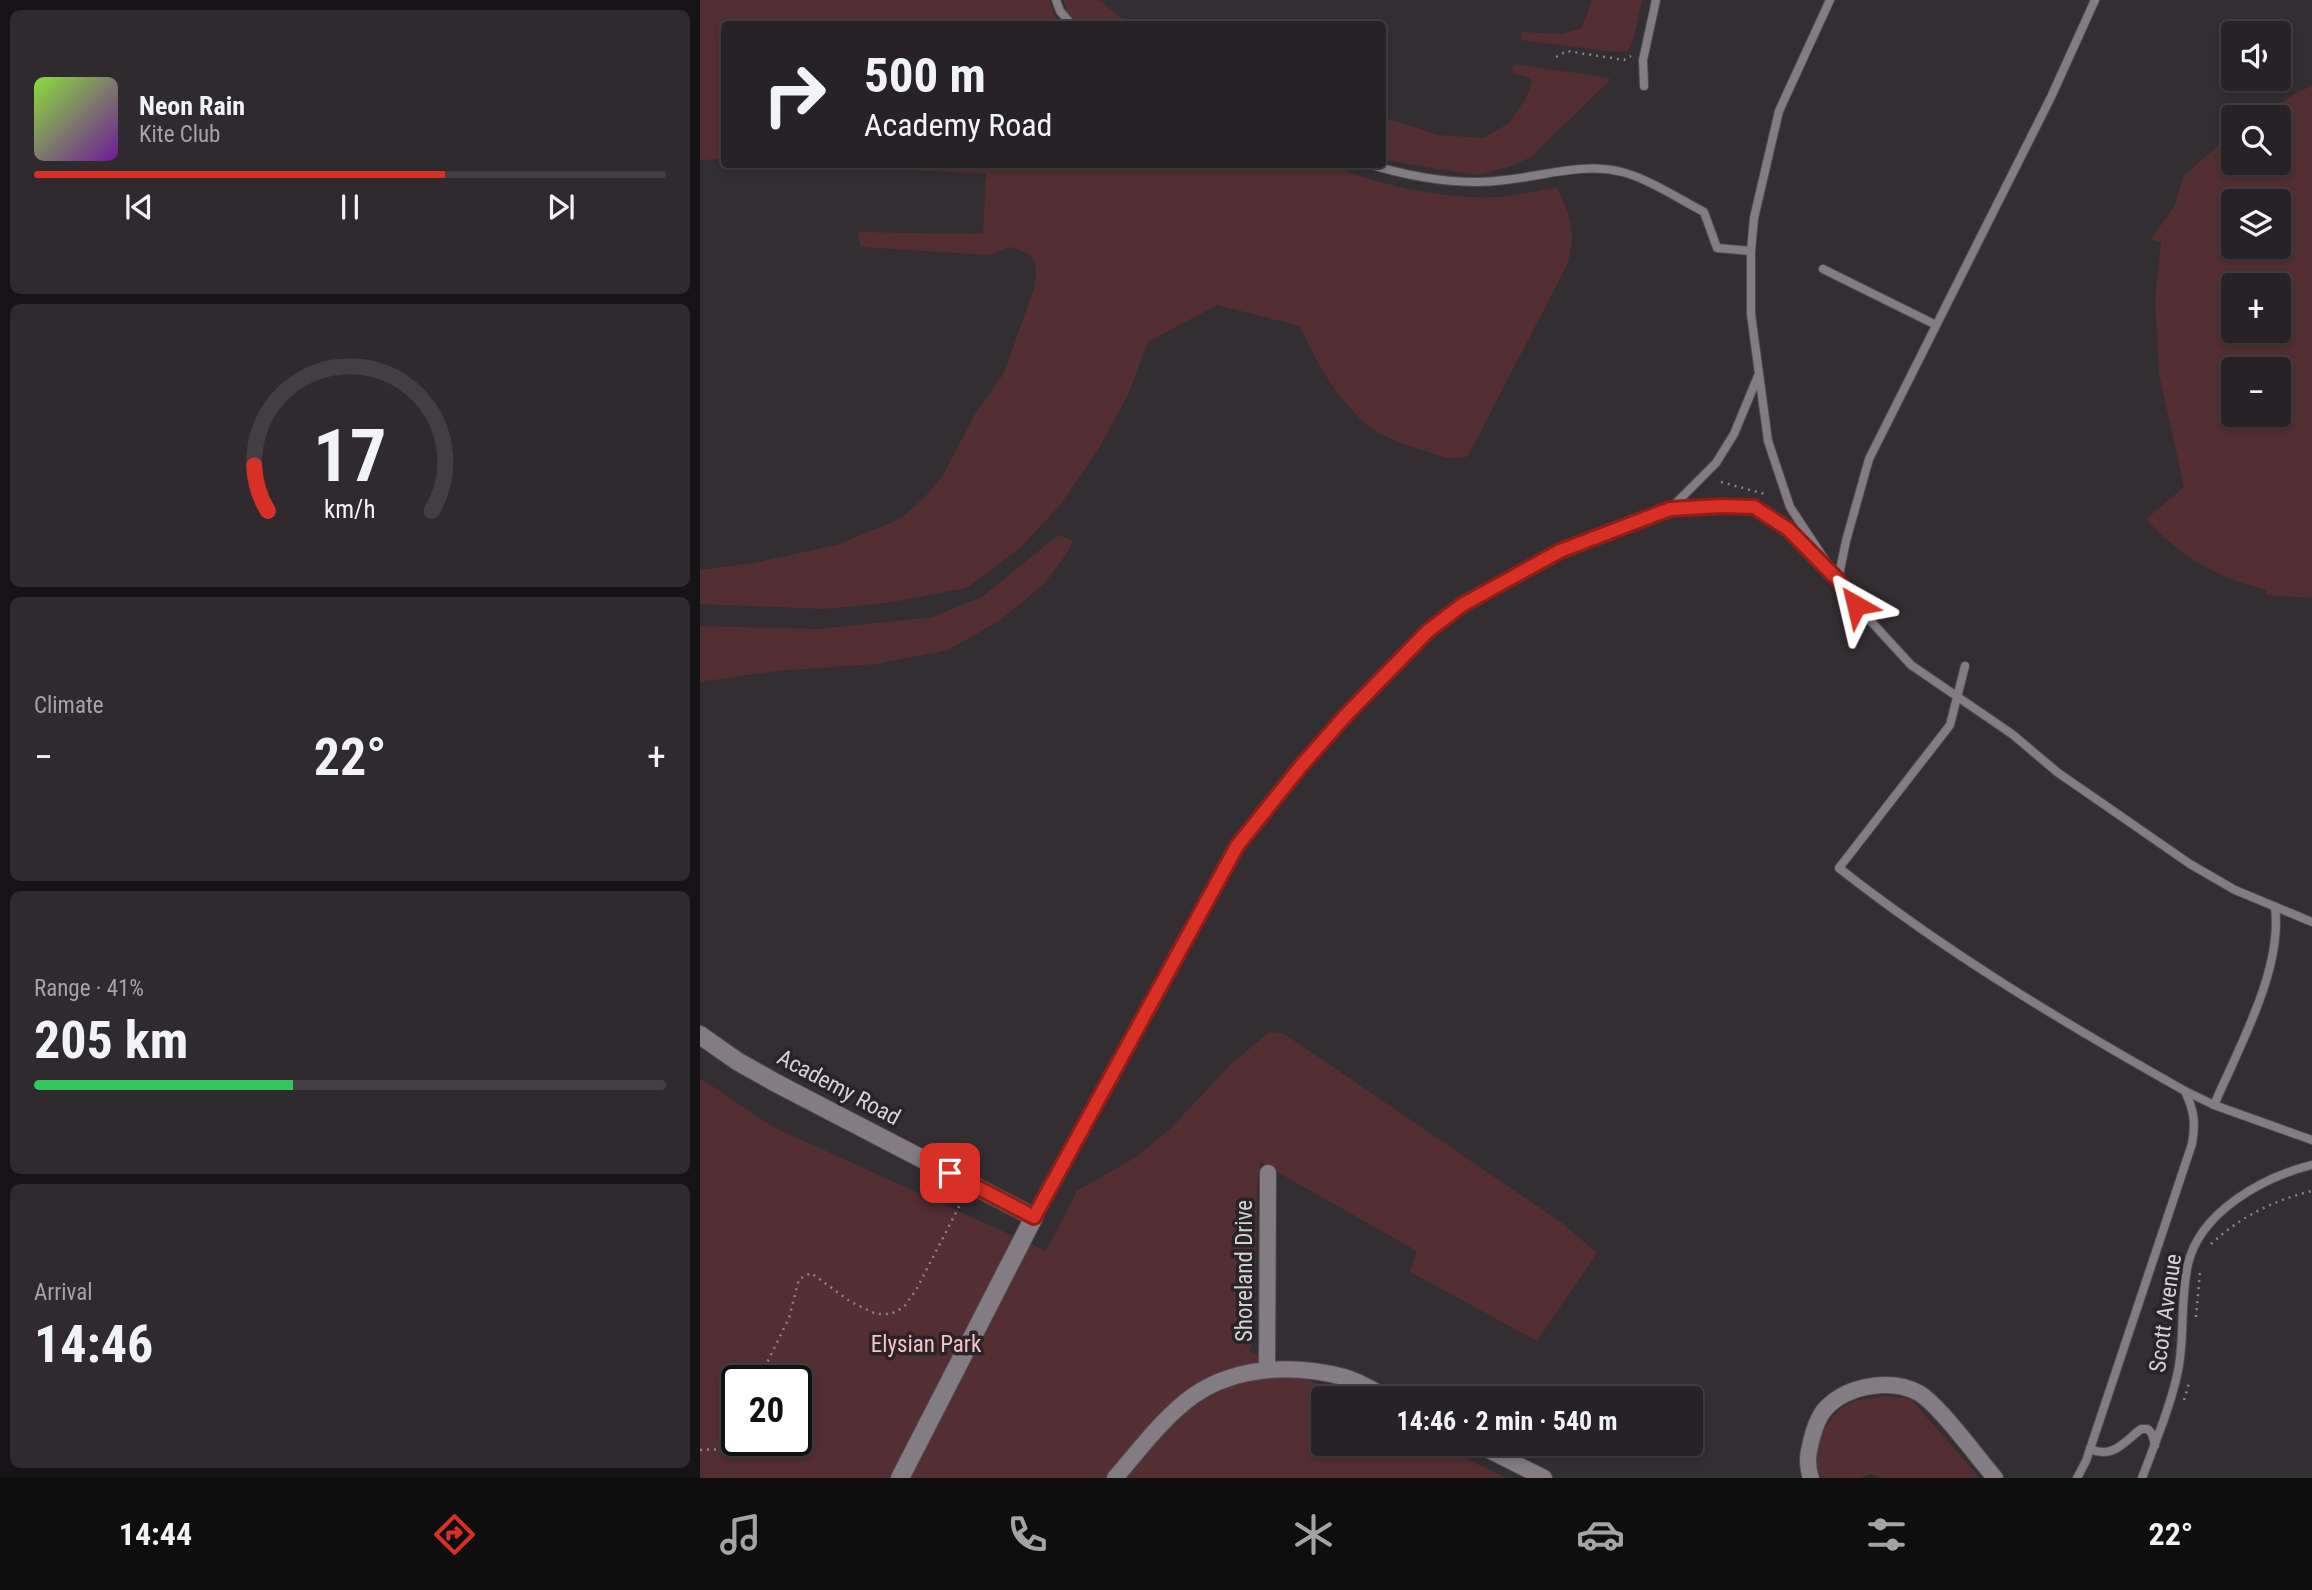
<!DOCTYPE html>
<html lang="en">
<head>
<meta charset="utf-8">
<style>
	body { margin:0; font-family:"Roboto Condensed",sans-serif; background:#2e2a2e; color:#f1f3f6; height:100vh; display:flex; flex-direction:column; font-size:26px; white-space:nowrap }
	* { box-sizing:border-box; margin:0 }
	p { font-size:23px; color:#a4a4a7 }
	.icon { flex:none; width:38px; height:38px; fill:none; stroke:currentColor; stroke-width:2; stroke-linecap:round; stroke-linejoin:round }
	.map { position:relative; flex:1; overflow:hidden }
	.sheet { display:flex; flex-direction:column; gap:10px; padding:10px; background:#151315; width:700px }
	.sheet>* { flex:none }
	.hud { position:absolute; left:21px; top:21px; width:665px; height:147px; border-radius:7px; box-shadow:0 4px 10px #0003,0 0 0 2px #423f43; background:#262226; color:#f1f3f6; overflow:hidden }
	.fabs { position:absolute; left:1521px; top:21px; display:grid; gap:14px }
	.fabs a { display:grid; place-items:center; width:70px; height:70px; border-radius:7px; background:#262226; box-shadow:0 4px 10px #0003,0 0 0 2px #423f43; font-size:35px }
	.speed { position:absolute; left:21px; top:1365px; display:flex; gap:14px; font-size:35px; font-weight:700; text-align:center }
	.speed>* { display:grid; place-content:center; width:91px; height:91px; border-radius:50%; background:#262226; box-shadow:0 4px 10px #0003,0 0 0 2px #423f43; line-height:1 }
	.speed .limit { border:4px solid #111; border-radius:10px; background:#fff; color:#111 }
	.pin { position:absolute; display:grid; place-items:center; width:60px; height:60px; color:#fff; margin:-30px; border-radius:14px; box-shadow:0 4px 10px #0006 }
	.me { position:absolute; width:77px; margin:-38px; rotate:323deg; stroke-linejoin:round; filter:drop-shadow(0 0 5px #0008) }
	.turn { display:flex; align-items:center; gap:24px; height:147px; padding:0 28px; font-size:32px }
	.turn .icon { width:91px; height:91px; stroke-width:2.5 }
	.turn b { display:block; font-size:49px; line-height:60px }
	.big { font-size:52px; font-weight:700; line-height:1.1 }
	.sheet .tile { flex:1; display:flex; flex-direction:column; justify-content:center; gap:10px; min-width:0; padding:0 24px; border-radius:10px; background:#2e2a2e }
	.sheet .dial { align-items:center; gap:0 }
	.dial svg { height:182px; overflow:visible; fill:none; stroke:#423f43; stroke-width:7; stroke-linecap:round; text-anchor:middle }
	.dial text { fill:#f1f3f6; stroke:none }
	.song { display:flex; align-items:center; gap:21px }
	.cover { width:84px; height:84px; border-radius:10px; background:linear-gradient(135deg,hsl(90 70% 55%),hsl(280 70% 35%)) }
	.played { height:7px; border-radius:4px; background:linear-gradient(90deg,#d93025 65%,#423f43 65%) }
	.keys { display:flex; justify-content:space-around; direction:ltr }
	.heat { display:flex; justify-content:space-between; align-items:center; font-size:38px; direction:ltr }
	.charge { height:10px; border-radius:5px; background:linear-gradient(90deg,#34c759 41%,#423f43 0) }
	.trip { position:absolute; left:611px; top:1386px; width:392px; height:70px; border-radius:7px; background:#262226; box-shadow:0 4px 10px #0003,0 0 0 2px #423f43; font-weight:700; line-height:70px; text-align:center }
	.menu { display:flex; height:112px; justify-content:space-around; align-items:center; background:#0f0e0f; color:#a4a4a7 }
	.menu .icon { width:49px; height:49px }
	.menu .selected { color:#d93025 }
	.menu b { font-size:32px; color:#f1f3f6 }
	main { display:flex; flex:1; min-height:0 }
	.map>svg:first-child { display:block }
	.green { fill:#532f33; fill-rule:evenodd }
	.lines { fill:none; stroke-linecap:round; stroke-linejoin:round }
	.service-casing { stroke:#4e4b4e; stroke-width:10 }
	.minor-casing { stroke:#4e4b4e; stroke-width:18 }
	.secondary-casing { stroke:#4e4b4e; stroke-width:20 }
	.path { stroke:#878487; stroke-width:2.5; stroke-dasharray:2 5; stroke-linecap:butt }
	.service { stroke:#837d83; stroke-width:8 }
	.minor { stroke:#837d83; stroke-width:16 }
	.secondary { stroke:#837d83; stroke-width:18 }
	.route-casing { stroke:#8d1f18; stroke-width:18 }
	.route { stroke:#d93025; stroke-width:12 }
	.labels { text-anchor:middle; stroke-width:7; stroke-linejoin:round; paint-order:stroke }
	.street-label { font-size:23px; fill:#d4d2d4; stroke:#282428 }
	.park-label { font-size:23px; fill:#f8c0c5; stroke:#282428 }
</style>
</head>
<body>
<main>
<section class="sheet">
<div class="tile">
<div class="song"><i class="cover"></i><div><b>Neon Rain</b><p>Kite Club</p></div></div>
<div class="played"></div>
<div class="keys"><svg class="icon" aria-label="previous" viewBox="0 0 24 24"><path d="M18 5L8 12l10 7zM5 5v14"/></svg><svg class="icon" aria-label="pause" viewBox="0 0 24 24"><path d="M8 5v14M16 5v14"/></svg><svg class="icon" aria-label="next" viewBox="0 0 24 24"><path d="M6 5l10 7-10 7zM19 5v14"/></svg></div>
</div>
<div class="tile dial"><svg viewBox="0 0 100 80">
<path d="M14 69A42 42 0 1 1 86 69"/>
<path d="M14 69A42 42 0 0 1 8 49" stroke="#d93025"/>
<text x="50" y="56" font-size="32" font-weight="700">17</text>
<text x="50" y="72" font-size="11">km/h</text>
</svg></div>
<div class="tile"><p>Climate</p>
<div class="heat"><a>−</a><b class="big">22°</b><a>+</a></div>
</div>
<div class="tile"><p>Range · 41%</p><b class="big">205 km</b><div class="charge"></div></div>
<div class="tile"><p>Arrival</p><b class="big">14:46</b></div>
</section>
<div class="map">
<svg width="1612" height="1478" viewBox="0 0 1612 1478">
	<rect width="100%" height="100%" fill="#322e32"/>
	<!-- green -->
	<g class="green">
		<path d="M0,0H349L356,19L363,24H24V159L0,160Z"/>
		<path d="M363,0H399L423,19L437,24H385L369,18Z"/>
		<path d="M892,0H942L933,41L927,51L915,52L821,40L822,32L862,34L882,28Z"/>
		<path d="M815,64L910,78L906,84L831,157L809,167L777,175L683,160V117L739,135L784,138L809,123L826,98L832,82L829,78L813,73L812,68Z"/>
		<path d="M1612,86V598L1566,595L1567,590C1519,579 1479,556 1446,519L1484,487L1459,374L1455,298L1461,243L1451,239L1474,207L1484,175L1533,133V163H1578V117H1558L1598,92ZM1578,201V247H1533V201ZM1533,285H1578V331H1533ZM1533,369H1578V415H1533Z"/>
		<path d="M627,164C681,186 751,202 809,196C825,194 841,190 857,187C871,220 877,229 867,265L768,456C752,462 742,456 726,451C711,447 683,437 671,428C641,405 614,360 600,326L517,305L448,342L428,395L398,450L360,505L323,545L267,588L187,603L124,609L0,604V570L53,563L137,545L200,519L224,498L242,477L275,414L304,373L333,291L336,277L335,261L327,253L310,247L290,255L160,247L158,232L283,234L286,174L115,165Z"/>
		<path d="M358,535L373,541L367,553L345,583L299,621L248,650L176,664L76,671L0,682V626L118,629L232,617L282,597Z"/>
		<path d="M569,1032L583,1033L862,1223L897,1253L837,1341L710,1272L717,1251L560,1162L557,1190L555,1338L549,1351L645,1398H623V1444H737L806,1478H0V1078L73,1127L346,1251L377,1191L436,1157L470,1129L529,1066ZM37,1381H96V1440H37Z"/>
		<path d="M1183,1396L1211,1399L1280,1478H1180L1171,1474L1160,1478H1122C1107,1452 1127,1411 1155,1401C1164,1398 1174,1398 1183,1396Z"/>
	</g>
	<g class="lines">
		<defs>
			<g id="service">
				<path d="M356,0L360,11L371,24"/>
				<path d="M1395,0L1351,97L1169,459L1146,541L1138,580L1156,605L1211,665L1312,734L1357,772L1490,864L1535,890L1612,922"/>
				<path d="M944,86L943,60L956,0"/>
				<path d="M668,164C711,177 760,186 805,180C844,176 883,162 922,172C947,178 981,200 1004,212L1017,248L1051,251"/>
				<path d="M1123,269L1236,325"/>
				<path d="M970,509L1016,463L1034,434L1058,376"/>
				<path d="M1127,563L1090,507L1068,441L1051,314V251L1054,218L1079,111L1130,0"/>
				<path d="M1265,666L1250,725L1139,868C1247,953 1364,1023 1485,1091C1494,1111 1496,1122 1492,1144L1386,1461L1377,1478"/>
				<path d="M1485,1091L1514,1105L1612,1140"/>
				<path d="M1514,1105C1538,1049 1583,969 1575,908"/>
				<path d="M334,1217L537,846L601,766L647,714L728,631L762,605L860,551L970,509L1022,506L1053,507L1088,529L1138,580"/>
				<path d="M1390,1449C1413,1459 1424,1442 1441,1429H1448L1452,1434L1455,1445"/>
				<path d="M1442,1478C1455,1443 1470,1408 1478,1371C1485,1336 1480,1299 1488,1264C1500,1212 1563,1177 1612,1165"/>
			</g>
			<g id="minor">
				<path d="M567,1369L568,1173"/>
				<path d="M777,1444L844,1478"/>
				<path d="M415,1478C437,1453 458,1424 485,1402C529,1366 591,1363 644,1377C659,1381 674,1391 688,1398"/>
				<path d="M1111,1478C1107,1467 1107,1457 1110,1446C1113,1433 1117,1417 1127,1407C1149,1385 1192,1378 1219,1393C1240,1406 1277,1457 1295,1478"/>
			</g>
			<path id="secondary" d="M0,1035L37,1061L76,1083L334,1217L200,1478"/>
		</defs>
		<!-- service casing -->
		<use href="#service" class="service-casing"/>
		<!-- minor casing -->
		<use href="#minor" class="minor-casing"/>
		<!-- secondary casing -->
		<use href="#secondary" class="secondary-casing"/>
		<!-- path -->
		<g class="path">
			<path d="M856,57L867,51L924,60L931,56"/>
			<path d="M1021,482L1065,494"/>
			<path d="M1511,1244C1540,1217 1574,1200 1612,1191"/>
			<path d="M1496,1317L1500,1272"/>
			<path d="M61,1381L62,1373L89,1318L99,1279L111,1273L151,1302L176,1314H191L204,1307L216,1290L263,1199"/>
			<path d="M1484,1400L1489,1383"/>
			<path d="M0,1450C26,1447 51,1457 75,1443V1440"/>
		</g>
		<!-- service -->
		<use href="#service" class="service"/>
		<!-- minor -->
		<use href="#minor" class="minor"/>
		<!-- secondary -->
		<use href="#secondary" class="secondary"/>
	</g>
	<g class="lines">
		<defs>
			<path id="route" d="M250,1173L334,1217L537,846L601,766L647,714L728,631L762,605L860,551L970,509L1022,506L1054,507L1088,529L1138,580L1156,605"/>
		</defs>
		<!-- route casing -->
		<use href="#route" class="route-casing"/>
		<!-- route -->
		<use href="#route" class="route"/>
	</g>
	<g class="labels">
		<!-- street labels -->
		<g class="street-label">
			<text transform="translate(139 1087) rotate(28)" y="8">Academy Road</text>
			<text transform="translate(544 1271) rotate(-90)" y="8">Shoreland Drive</text>
			<text transform="translate(1465 1313) rotate(-82)" y="8">Scott Avenue</text>
		</g>
		<!-- park labels -->
		<g class="park-label">
			<text x="226" y="1352">Elysian Park</text>
		</g>
	</g>
</svg>
<div class="fabs">
<a><svg class="icon" aria-label="sound" viewBox="0 0 24 24"><path d="M4 9h4l5-4v14l-5-4H4zM17 9q2 3 0 6"/></svg></a>
<a><svg class="icon" aria-label="search" viewBox="0 0 24 24"><circle cx="10" cy="10" r="6"/><path d="M15 15l6 6"/></svg></a>
<a><svg class="icon" aria-label="layers" viewBox="0 0 24 24"><path d="M12 4l9 5-9 5-9-5zM3 14l9 5 9-5"/></svg></a>
<a>+</a>
<a>−</a>
</div>
<div class="speed"><div class="limit">20</div></div>
<div class="pin" style="left:250px;top:1173px;background:#d93025"><svg class="icon" aria-label="arrive" viewBox="0 0 24 24"><path d="M6 21V4h12l-3 4 3 4H6"/></svg></div>
<svg class="me" style="left:1156px;top:605px" viewBox="-20 -20 40 40"><path d="M0-17L14 15 0 8-14 15z" fill="#d93025" stroke="#fff" stroke-width="4"/></svg>
<div class="trip">14:46 · 2 min · 540 m</div>
<div class="hud">
<div class="turn"><svg class="icon" aria-label="right" viewBox="0 0 24 24"><path d="M7 20v-9h11M14 6l5 5-5 5"/></svg><div><b>500 m</b>Academy Road</div></div>
</div>
</div>
</main>
<nav class="menu">
<b>14:44</b>
<svg class="icon selected" aria-label="directions" viewBox="0 0 24 24"><path d="M12 3l9 9-9 9-9-9zM9 14v-3h6M13 9l2 2-2 2"/></svg>
<svg class="icon" aria-label="music" viewBox="0 0 24 24"><path d="M9 18V5l10-2v13"/><circle cx="6" cy="18" r="3"/><circle cx="16" cy="16" r="3"/></svg>
<svg class="icon" aria-label="phone" viewBox="0 0 24 24"><path d="M5 4h4l2 5-3 2q2 4 5 5l2-3 5 2v4C11 20 4 13 5 4z"/></svg>
<svg class="icon" aria-label="climate" viewBox="0 0 24 24"><path d="M12 3v18M4 7l16 10M4 17L20 7"/></svg>
<svg class="icon" aria-label="car" viewBox="0 0 24 24"><path d="M5 17H2v-5l4-1 3-4h7l3 4 3 1v5h-3M9 17h6M6 11h13"/><circle cx="7" cy="17" r="2"/><circle cx="17" cy="17" r="2"/></svg>
<svg class="icon" aria-label="filters" viewBox="0 0 24 24"><path d="M4 7h16M4 17h16"/><circle cx="9" cy="7" r="2"/><circle cx="15" cy="17" r="2"/></svg>
<b>22°</b>
</nav>
</body>
</html>
